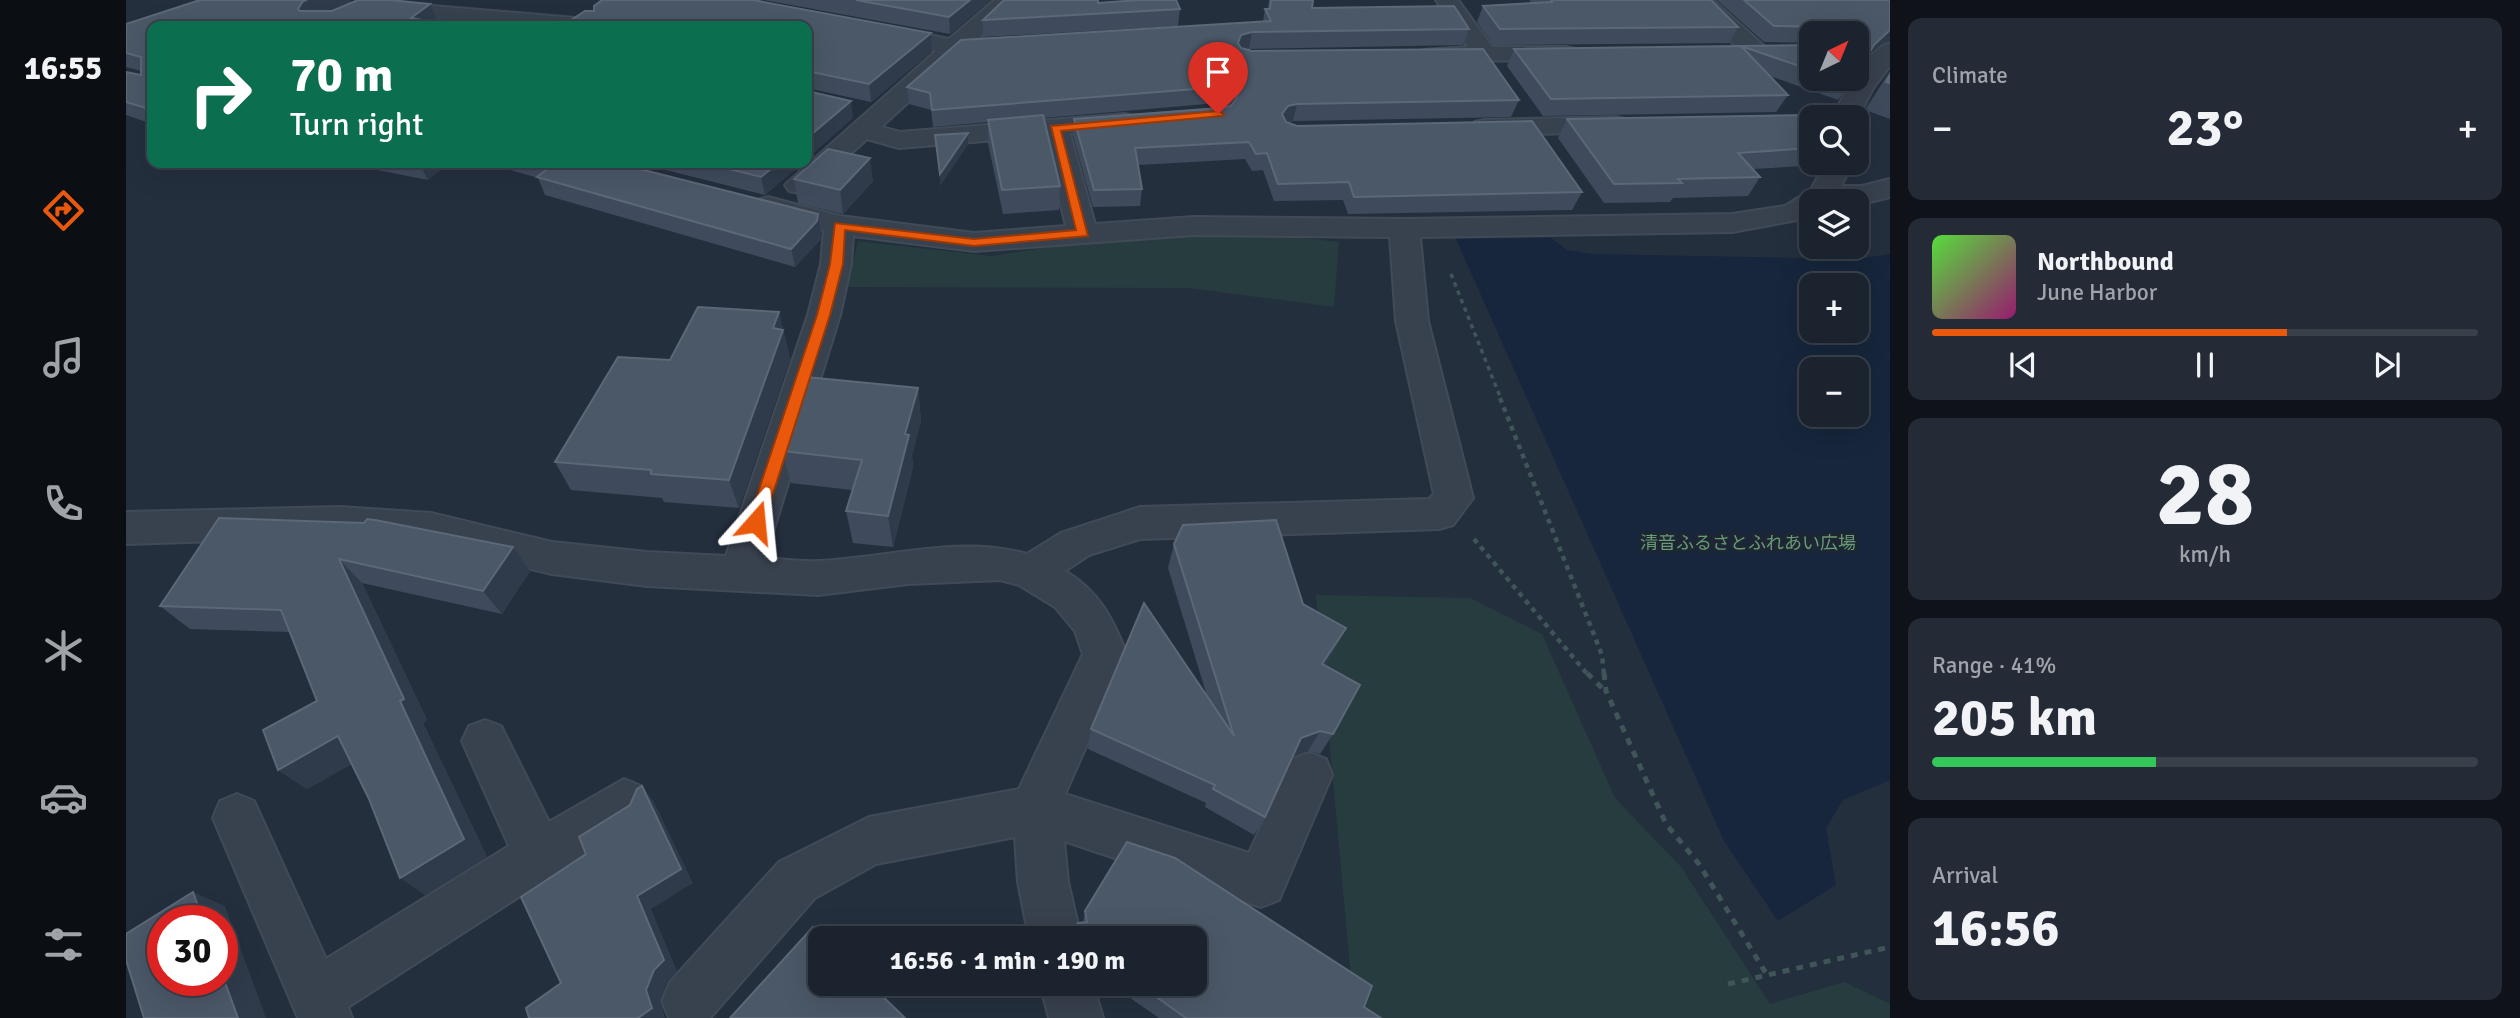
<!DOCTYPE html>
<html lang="en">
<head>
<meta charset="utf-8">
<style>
	body { margin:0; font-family:Signika,"Noto Sans JP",sans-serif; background:#242b36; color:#f1f3f6; height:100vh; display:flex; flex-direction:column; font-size:26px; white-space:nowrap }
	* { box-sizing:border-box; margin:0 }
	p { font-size:23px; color:#a0a4aa }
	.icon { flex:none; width:38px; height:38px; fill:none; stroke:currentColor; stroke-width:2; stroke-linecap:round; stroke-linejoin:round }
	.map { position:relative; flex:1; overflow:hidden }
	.side { display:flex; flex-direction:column; gap:18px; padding:18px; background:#0f1319; width:630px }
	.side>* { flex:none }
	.guide { position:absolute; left:21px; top:21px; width:665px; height:147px; border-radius:14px; box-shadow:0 7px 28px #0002,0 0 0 2px #39404a; background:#0b6e4f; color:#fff; overflow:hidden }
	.needle { width:46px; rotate:43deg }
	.controls { position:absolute; left:1673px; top:21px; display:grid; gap:14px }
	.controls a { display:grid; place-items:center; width:70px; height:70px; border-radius:14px; background:#1b232e; box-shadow:0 7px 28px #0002,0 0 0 2px #39404a; font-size:35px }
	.speed { position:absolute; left:21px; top:905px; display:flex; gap:14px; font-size:35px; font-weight:700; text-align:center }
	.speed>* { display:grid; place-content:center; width:91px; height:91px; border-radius:50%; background:#1b232e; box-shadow:0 7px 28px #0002,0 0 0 2px #39404a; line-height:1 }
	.speed .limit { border:10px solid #d22; background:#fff; color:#111 }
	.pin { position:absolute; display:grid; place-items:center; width:60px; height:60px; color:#fff; margin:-72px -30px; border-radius:50% 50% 50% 0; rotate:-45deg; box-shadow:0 0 7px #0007 }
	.pin .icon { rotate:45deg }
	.me { position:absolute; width:77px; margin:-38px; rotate:18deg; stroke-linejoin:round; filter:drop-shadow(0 0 5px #0008) }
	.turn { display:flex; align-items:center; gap:24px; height:147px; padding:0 28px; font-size:32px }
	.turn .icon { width:91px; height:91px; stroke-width:2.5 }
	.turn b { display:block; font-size:49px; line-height:60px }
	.big { font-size:52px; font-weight:800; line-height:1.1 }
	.side .card { flex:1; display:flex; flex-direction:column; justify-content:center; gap:10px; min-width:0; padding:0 24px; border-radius:14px; background:#242b36 }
	.side .dial { align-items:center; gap:0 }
	.dial b { font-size:91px; line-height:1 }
	.song { display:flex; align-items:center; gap:21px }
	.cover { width:84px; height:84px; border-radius:10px; background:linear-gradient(135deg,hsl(110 70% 55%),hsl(320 70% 35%)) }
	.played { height:7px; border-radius:4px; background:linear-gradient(90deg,#ea580c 65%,#39404a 65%) }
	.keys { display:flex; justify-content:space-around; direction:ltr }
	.heat { display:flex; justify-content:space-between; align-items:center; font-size:38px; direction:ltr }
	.charge { height:10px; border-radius:5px; background:linear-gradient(90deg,#34c759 41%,#39404a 0) }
	.trip { position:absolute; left:682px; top:926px; width:399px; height:70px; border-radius:14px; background:#1b232e; box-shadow:0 7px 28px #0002,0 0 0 2px #39404a; font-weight:800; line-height:70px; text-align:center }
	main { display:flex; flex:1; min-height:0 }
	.menu { display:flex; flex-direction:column; width:126px; justify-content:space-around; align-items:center; background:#0b0e12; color:#a0a4aa }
	.menu .icon { width:49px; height:49px }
	.menu .on { color:#ea580c }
	.menu b { font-size:32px; color:#f1f3f6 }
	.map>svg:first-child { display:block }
	.green { fill:#263c3f }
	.water { fill:#17263c; fill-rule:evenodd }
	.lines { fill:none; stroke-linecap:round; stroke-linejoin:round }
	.minor-casing { stroke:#414a57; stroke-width:4 }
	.path-far2 { stroke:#3f5557; stroke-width:3.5; stroke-dasharray:4.5 4.5; stroke-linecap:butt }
	.path-far1 { stroke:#3f5557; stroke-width:4.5; stroke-dasharray:5 5; stroke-linecap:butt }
	.path { stroke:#3f5557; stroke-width:5; stroke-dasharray:7 7; stroke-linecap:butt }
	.minor { fill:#38414e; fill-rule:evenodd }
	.wall { fill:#3f4b5c }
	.shaded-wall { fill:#2f3b4b }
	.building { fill:#4b5868; stroke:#5c6777; stroke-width:2 }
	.route { fill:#ea580c; stroke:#983908; stroke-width:2 }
	.labels { text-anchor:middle; stroke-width:7; stroke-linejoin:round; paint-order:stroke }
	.park-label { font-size:18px; fill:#6b9a76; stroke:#1d2633 }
</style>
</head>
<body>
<main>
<nav class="menu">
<b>16:55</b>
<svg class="icon on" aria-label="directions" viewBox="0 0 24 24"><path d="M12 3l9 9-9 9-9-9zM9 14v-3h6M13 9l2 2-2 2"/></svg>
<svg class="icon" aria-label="music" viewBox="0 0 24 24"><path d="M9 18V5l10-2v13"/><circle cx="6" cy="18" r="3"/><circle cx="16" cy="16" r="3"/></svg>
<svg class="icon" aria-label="phone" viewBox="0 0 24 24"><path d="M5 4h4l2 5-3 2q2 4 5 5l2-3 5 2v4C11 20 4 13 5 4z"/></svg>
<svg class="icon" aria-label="climate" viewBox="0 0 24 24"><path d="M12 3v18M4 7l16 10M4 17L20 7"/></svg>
<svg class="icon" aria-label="car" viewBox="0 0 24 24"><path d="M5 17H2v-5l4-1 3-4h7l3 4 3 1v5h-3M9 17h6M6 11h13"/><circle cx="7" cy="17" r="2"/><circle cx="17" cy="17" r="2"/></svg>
<svg class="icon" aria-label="filters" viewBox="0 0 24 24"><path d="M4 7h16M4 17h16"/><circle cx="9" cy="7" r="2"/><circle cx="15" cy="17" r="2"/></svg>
</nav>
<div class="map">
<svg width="1764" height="1018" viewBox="0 0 1764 1018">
	<rect width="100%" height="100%" fill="#242f3e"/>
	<!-- green -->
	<g class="green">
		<path d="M1119,231L1213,242L1208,307L1063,288L721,287L732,241L865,256L983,238Z"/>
		<path d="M1190,595L1344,598L1416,634L1489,798L1555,867L1644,1004L1718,982L1764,1004V1018H1224L1227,1000Z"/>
	</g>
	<!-- water -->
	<path class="water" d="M1425,238L1441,250L1467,254L1731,259L1764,254V780L1717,800L1700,828L1710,885L1652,921L1598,841L1330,239ZM1685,285H1731V331H1685ZM1685,369H1731V415H1685Z"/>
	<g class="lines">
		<defs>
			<g id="minor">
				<path d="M235,0L461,19L469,21L473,26H392L246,12L215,26H184L188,21Z"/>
				<path d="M869,0H893L852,39L887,41L891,46L887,51L835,54L755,127L774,132L999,114L1008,116L1012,122L1008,128L944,134L969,224L1068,217L1278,219L1606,214L1659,206L1685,190L1699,163H1727L1715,186H1736L1764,179V197L1736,204L1685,201V214L1677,219L1606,232L1294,237L1302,321L1347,498L1327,525L1313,529L1014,539L963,555L939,571C973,591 986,618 1001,654L939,794L1123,853L1166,759L1183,753L1200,759L1206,775L1153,900L1135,907L938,841L942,882L955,938H903L892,882L889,837L750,864L689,898L584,1018H543L536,1001L544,982L653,862L743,817L893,789L957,654L949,631L929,607L893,585L874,580L782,584L692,595L521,586L426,574L305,545L214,537L0,544V512L214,507L305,513L426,542L521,552L600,556L682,315L695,264L698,230L632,212L628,206L632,200L642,197L714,216L848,233L940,226L918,136L773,148L741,139L683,191L673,193L663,191L659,185L810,51L747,37L743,32L747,27L755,25L823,39ZM1068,235L1264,237L1270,321L1308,494L1303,499L1014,507L935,533L901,554C833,535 761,558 693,561C675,562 657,559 639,558L714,315L725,264L727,236L848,251Z"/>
				<path d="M1310,0H1332L1366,47H1440L1449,49L1452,54L1449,59L1440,61L1298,60L1295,55L1298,50L1342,47Z"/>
				<path d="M1563,0H1587L1639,47L1642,52L1639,57H1621Z"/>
				<path d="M1764,43V66L1747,88L1731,120V117H1707C1716,97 1741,48 1764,43Z"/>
				<path d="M1490,117L1499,119L1503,125L1499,131L1358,136L1349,134L1345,128L1349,122L1358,120Z"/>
				<path d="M359,720L375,726L423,822L498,779L515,786L522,802L515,818L222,1007L226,1018H172L87,818L94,801L111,794L128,801L200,959L383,846L336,741L343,726Z"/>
				<path d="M914,984H967L977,1018H923Z"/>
			</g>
		</defs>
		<!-- minor casing -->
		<use href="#minor" class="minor-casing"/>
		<!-- path-far2 -->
		<path class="path-far2" d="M1325,274L1375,399"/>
		<!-- path-far1 -->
		<g class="path-far1">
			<path d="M1374,398L1476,655L1478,675"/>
			<path d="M1348,539L1462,675"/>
		</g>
		<!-- path -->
		<g class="path">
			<path d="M1461,673L1479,691"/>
			<path d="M1478,673L1480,691L1540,824L1573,864L1641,975"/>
			<path d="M1602,984L1764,947"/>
		</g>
		<!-- minor -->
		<use href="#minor" class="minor"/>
	</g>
	<!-- wall -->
	<g class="wall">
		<path d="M638,0H865L824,34Z"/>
		<path d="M1143,0H1187L1186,8L1343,29L1337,45L1120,49L1393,100L1385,117L1167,121L1161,123L1456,192L1446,210L1222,214L1217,200L1148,201L1137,170L1126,171L1119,159L1012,165L1016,189L1014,206L967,207L947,136L948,119L1102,106L1092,103L917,118L934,186L933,210L877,214L862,143V122L807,127L805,110L783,104L781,87L1137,22L1139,9H1142Z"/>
		<path d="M1403,0H1585L1612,27L1603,43L1367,45L1351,22L1357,6L1406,3Z"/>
		<path d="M1591,0H1764V41L1754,45L1731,33H1685V43L1638,42Z"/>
		<path d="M225,2L203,11L304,4L312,21L310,23L26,26V124L0,115V72L15,75V71L0,67V24Z"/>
		<path d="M972,3L1054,9L1052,26L857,37V20Z"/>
		<path d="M681,26L805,33L806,51L745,102L681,88Z"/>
		<path d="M1685,45V79H1727L1712,100L1644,76L1662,95L1650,112L1417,116L1381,66L1388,49Z"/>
		<path d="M1764,71V119L1739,110Z"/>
		<path d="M1685,117V163H1697L1695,165L1627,169L1634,177L1622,196L1547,198L1544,202L1478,203L1432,138L1441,119Z"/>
		<path d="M215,163H323L302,180Z"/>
		<path d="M360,163H490L695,232V239L669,267L419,195L412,178Z"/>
		<path d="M512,163H676L639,195Z"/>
		<path d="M668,179L747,181L717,214L672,203Z"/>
		<path d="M653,312L664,359L613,508L538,502L536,498L445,490L429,462L544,360Z"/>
		<path d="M792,388L795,421L786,455L787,467L767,547L727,543L720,511L726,490L665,483L656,451Z"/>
		<path d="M238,523L387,547L404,571L376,614L236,583L301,720L297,723L361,857L299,895L243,799L225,764L181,789L152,770L191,701L164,632L64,629L34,606Z"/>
		<path d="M1048,544L1177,604L1220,628L1208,651L1199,665L1207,734L1194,754L1182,751L1166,757L1139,817L1128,835L1079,807L1080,803L962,749L965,729L1081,696L1042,568Z"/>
		<path d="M1001,842L1049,858L1246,986L1238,1007L1255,1018H1033L984,984H1069V938H944L952,923H957L959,911Z"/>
	</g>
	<!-- shaded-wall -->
	<g class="shaded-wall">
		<path d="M181,0H224L225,2L187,19L181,26L172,9L177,1Z"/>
		<path d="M844,0H865L824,34L823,17Z"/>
		<path d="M304,4L312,21L305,26L285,18Z"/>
		<path d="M1764,30V41L1754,45L1736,62L1748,45Z"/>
		<path d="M1126,32L1123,48L1112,52V43L1115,35Z"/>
		<path d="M805,33L806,51L745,102L743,84Z"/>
		<path d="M725,101L727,118L681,159V138Z"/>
		<path d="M1171,104L1167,121L1157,123L1156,114L1162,106Z"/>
		<path d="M842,133V145L814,186V174Z"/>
		<path d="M744,158L747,181L717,214L714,190Z"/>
		<path d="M293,163H323L302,180Z"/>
		<path d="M652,163H676L639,195L635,177Z"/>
		<path d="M692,214L695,232V239L669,267L665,249Z"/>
		<path d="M653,312L664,359L613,508L603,480Z"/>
		<path d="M792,388L795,421L786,455L787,467L767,547L762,516L779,434Z"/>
		<path d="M387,547L404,571L376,614L357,591Z"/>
		<path d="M213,559L236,583L301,720L297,723L361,857L299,895L274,878V701Z"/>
		<path d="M1220,628L1208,651L1185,685L1196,664Z"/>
		<path d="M1194,731L1182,751L1164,758L1175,738Z"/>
		<path d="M212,736L238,756L181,789L152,770Z"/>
		<path d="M516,786L528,802L567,883L525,909L551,971L542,981L534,1000L539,1018H512L520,990L511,896Z"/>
		<path d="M67,892L99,906L140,1018H112L96,974V920H77Z"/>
	</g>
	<!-- building -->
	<g class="building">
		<path d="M74,0H181L177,1L172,9L174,11H206L232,0H264L304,4L285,18L329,26H26V110L0,102V72L15,75V57L0,53V24Z"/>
		<path d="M476,0H627L805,33L743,84L681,71V26H436L459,11H468V6Z"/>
		<path d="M730,0H844L823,17Z"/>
		<path d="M878,0H972V3L1013,0H1050L1054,9L857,20Z"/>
		<path d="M1145,0H1187L1186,8L1328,6L1343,29L1126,32L1115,35L1112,43L1115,48L1126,51L1357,49L1393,100L1171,104L1162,106L1156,114L1160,122L1171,126L1406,121L1456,192L1228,197L1223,182L1152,184L1141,153L1130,154L1123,142L1009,148L1016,189L968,190L948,119L1096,108L1105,106L1111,98L1106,90L1095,87L806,110L804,93L781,87L835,40L1145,21L1139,9H1144Z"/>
		<path d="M1425,0H1585L1612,27L1374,29L1357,6L1426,2Z"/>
		<path d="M1618,0H1764V30L1748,45L1731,73V33H1697L1698,27L1648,26Z"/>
		<path d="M1685,45V70L1615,46L1662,95L1425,99L1388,49Z"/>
		<path d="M1764,75V83L1760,82Z"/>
		<path d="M1710,79H1727L1724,84Z"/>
		<path d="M681,91L725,101L681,138Z"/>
		<path d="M917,115L934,186L876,190L862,120Z"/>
		<path d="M1683,115L1685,117V148L1612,153L1634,177L1552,179L1556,183L1488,184L1441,119Z"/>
		<path d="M842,133L814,174L809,135Z"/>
		<path d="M702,149L744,158L714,190L668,179Z"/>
		<path d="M414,163H490L692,214L691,221L665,249L411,177L425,166Z"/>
		<path d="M579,163H652L635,177Z"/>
		<path d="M572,307L653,312L647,328L657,330L603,480L525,474V470L429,462L492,357L544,360Z"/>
		<path d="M680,377L792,388L779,434L783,435L762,516L720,511L736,460L656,451Z"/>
		<path d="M93,518L238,523L241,519L249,520L387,547L357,591L213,559L278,699L274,701L338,839L274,878L243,799L212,736L152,770L137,730L191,701L155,610L34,606Z"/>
		<path d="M1150,520L1177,604L1220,628L1196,664L1234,685L1207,734L1194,731L1175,738L1139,817L1087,789L1089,785L965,729L1018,603L1108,736L1048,544L1057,525Z"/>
		<path d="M516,786L555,869L511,896L538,960L528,970L520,990L526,1008L512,1018H403L400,1008L435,983L395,897L460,854L453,837L504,805L511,789Z"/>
		<path d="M1001,842L1049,858L1246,986L1238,1007L1255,1018H1060L1012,984H1069V938H948L944,935L952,923L961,922L959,911Z"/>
		<path d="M67,892L77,920H37V980H96V974L112,1018H18L0,960V934Z"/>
		<path d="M687,927L698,938H695V984H744L779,1018H604Z"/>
	</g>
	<!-- route -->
	<path class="route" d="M1092,111L1098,114L1096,116L935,131L962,236L848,246L719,230L717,264L704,315L638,522L630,528L624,527L622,522L691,315L704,264L709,223L848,239L950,230L925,126Z"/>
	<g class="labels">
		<!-- park labels -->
		<g class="park-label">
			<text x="1622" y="549">清音ふるさとふれあい広場</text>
		</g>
	</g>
</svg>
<div class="controls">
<a><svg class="needle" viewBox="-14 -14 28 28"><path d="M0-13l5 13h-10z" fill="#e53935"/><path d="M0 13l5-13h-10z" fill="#a0a4aa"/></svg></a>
<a><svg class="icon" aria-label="search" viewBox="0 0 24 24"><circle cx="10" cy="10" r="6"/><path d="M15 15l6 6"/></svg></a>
<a><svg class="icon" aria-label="layers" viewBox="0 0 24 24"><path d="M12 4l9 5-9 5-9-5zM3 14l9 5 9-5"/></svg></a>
<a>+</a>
<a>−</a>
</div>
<div class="speed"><div class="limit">30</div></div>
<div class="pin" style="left:1092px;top:114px;background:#d93025"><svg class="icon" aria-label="arrive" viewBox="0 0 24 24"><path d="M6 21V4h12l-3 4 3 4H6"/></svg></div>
<svg class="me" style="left:630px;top:522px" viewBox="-20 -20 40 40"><path d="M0-17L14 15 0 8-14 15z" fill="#ea580c" stroke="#fff" stroke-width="4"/></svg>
<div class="trip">16:56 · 1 min · 190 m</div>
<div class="guide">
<div class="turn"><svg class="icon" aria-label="right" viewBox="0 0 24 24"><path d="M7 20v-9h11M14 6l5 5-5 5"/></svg><div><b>70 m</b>Turn right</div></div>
</div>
</div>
<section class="side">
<div class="card"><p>Climate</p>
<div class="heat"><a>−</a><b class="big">23°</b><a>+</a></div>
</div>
<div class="card">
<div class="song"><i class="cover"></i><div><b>Northbound</b><p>June Harbor</p></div></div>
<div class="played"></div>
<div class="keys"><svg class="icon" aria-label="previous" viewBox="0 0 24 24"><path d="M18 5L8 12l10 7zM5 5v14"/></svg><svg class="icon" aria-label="pause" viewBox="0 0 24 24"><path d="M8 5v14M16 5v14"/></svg><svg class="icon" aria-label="next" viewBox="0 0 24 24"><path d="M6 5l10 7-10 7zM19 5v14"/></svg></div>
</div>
<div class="card dial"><b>28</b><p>km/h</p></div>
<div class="card"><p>Range · 41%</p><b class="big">205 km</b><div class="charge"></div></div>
<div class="card"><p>Arrival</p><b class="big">16:56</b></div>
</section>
</main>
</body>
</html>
